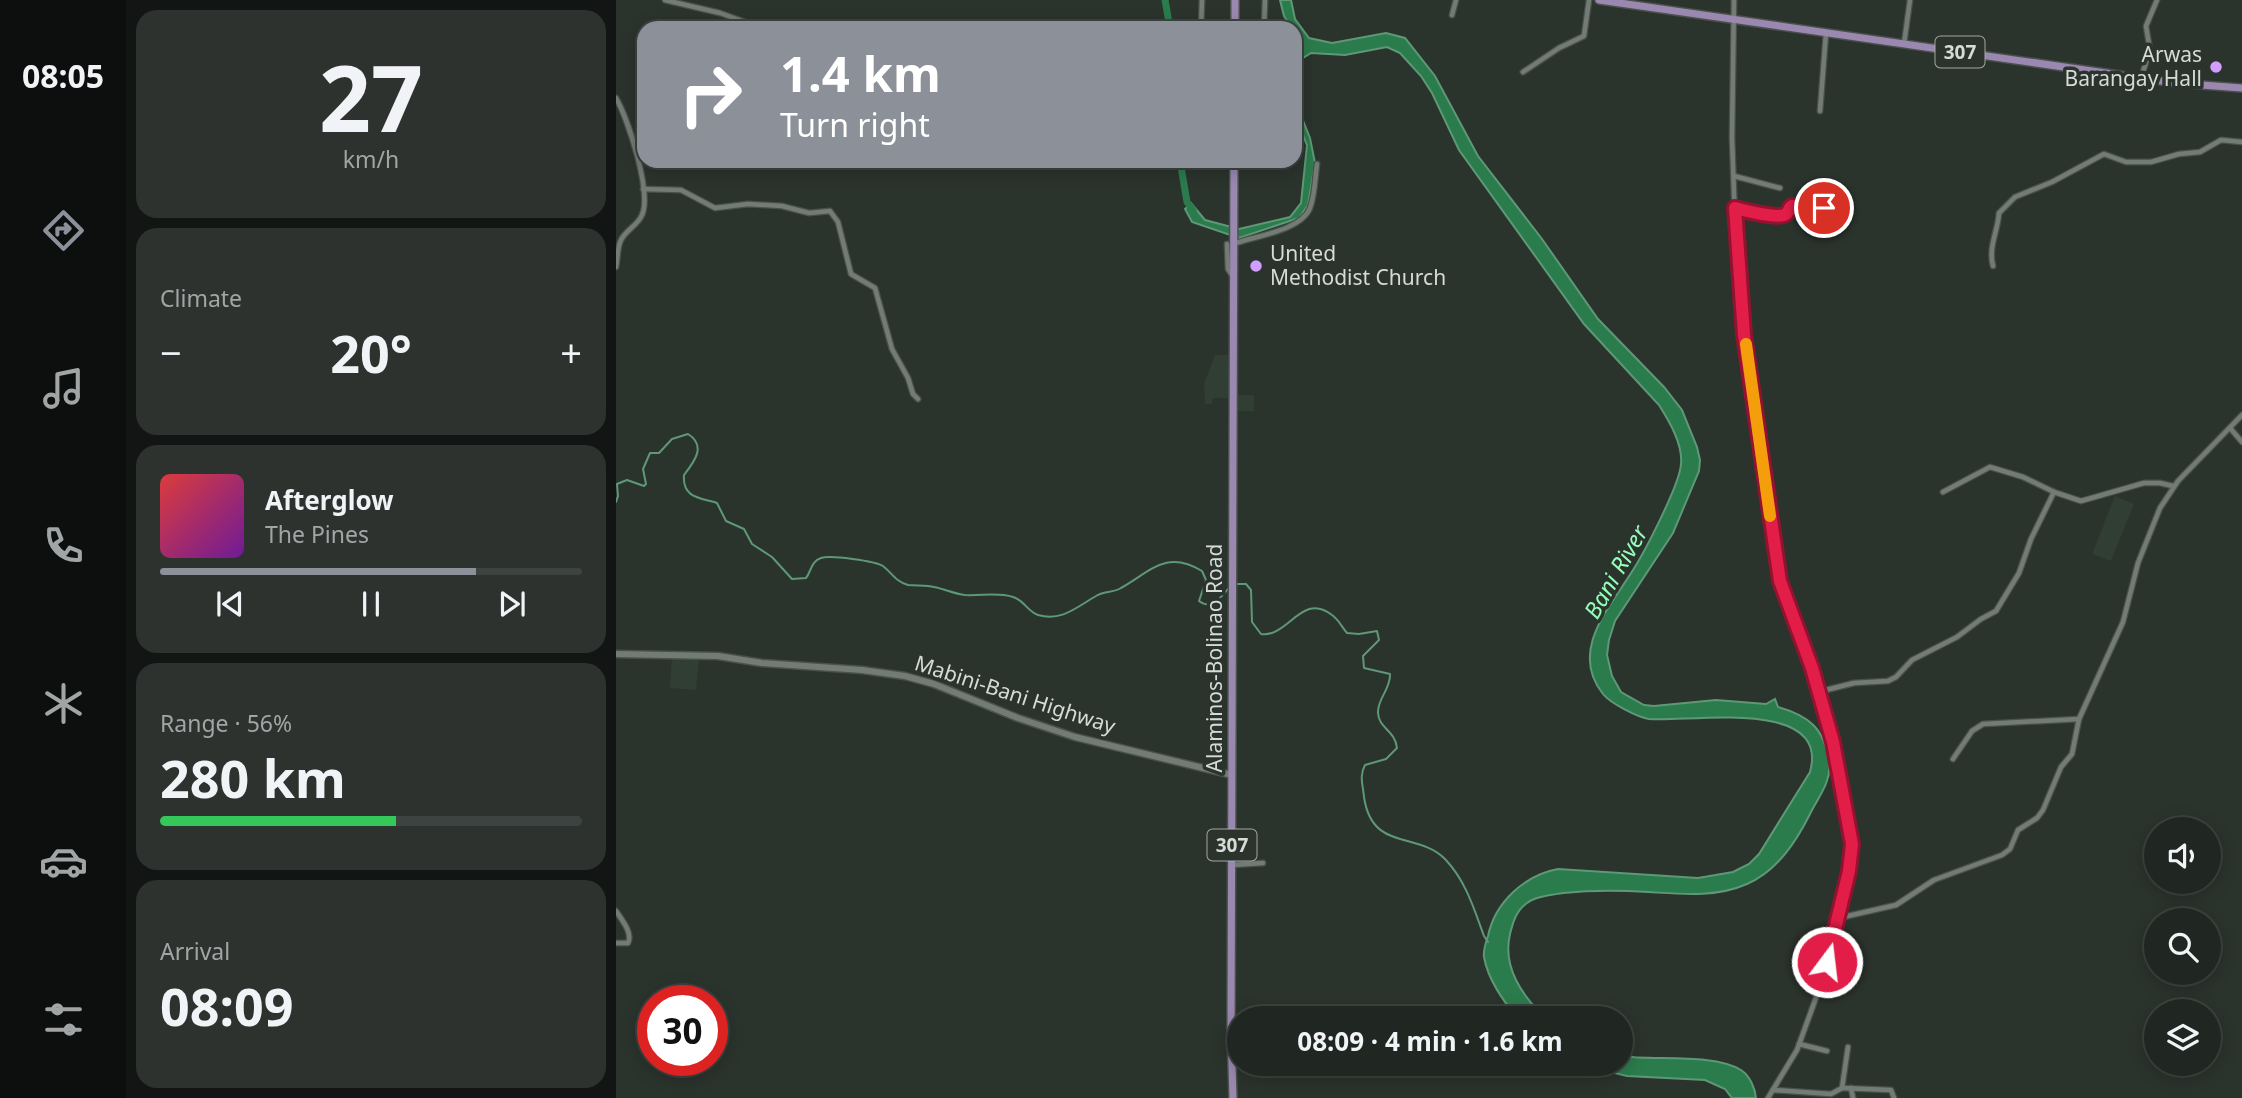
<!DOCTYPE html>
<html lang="en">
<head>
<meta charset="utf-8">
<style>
	body { margin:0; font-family:"Noto Sans",sans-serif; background:#2d322f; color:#f1f3f6; height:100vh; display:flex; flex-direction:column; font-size:26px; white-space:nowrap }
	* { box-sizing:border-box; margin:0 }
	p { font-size:23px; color:#a2a5a5 }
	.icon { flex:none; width:38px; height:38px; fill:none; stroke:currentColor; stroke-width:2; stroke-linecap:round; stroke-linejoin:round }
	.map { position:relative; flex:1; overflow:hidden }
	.details { display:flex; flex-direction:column; gap:10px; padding:10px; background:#121513; width:490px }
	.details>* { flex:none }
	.guide { position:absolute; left:21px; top:21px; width:665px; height:147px; border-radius:21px; box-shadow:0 4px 18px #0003,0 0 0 2px #3d4340; background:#8c9099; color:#fff; overflow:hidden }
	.buttons { position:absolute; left:1528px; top:817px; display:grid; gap:14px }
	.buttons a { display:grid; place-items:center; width:77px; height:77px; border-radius:50%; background:#202622; box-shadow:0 4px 18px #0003,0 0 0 2px #3d4340; font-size:35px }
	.speed { position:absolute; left:21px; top:985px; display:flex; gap:14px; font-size:35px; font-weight:700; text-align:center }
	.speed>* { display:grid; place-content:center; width:91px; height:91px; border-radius:50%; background:#202622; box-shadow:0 4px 18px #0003,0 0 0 2px #3d4340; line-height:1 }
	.speed .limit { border:10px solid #d22; background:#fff; color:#111 }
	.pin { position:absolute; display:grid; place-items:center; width:60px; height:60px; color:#fff; margin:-30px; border:4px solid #fff; border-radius:50%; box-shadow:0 2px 7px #0007 }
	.me { position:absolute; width:77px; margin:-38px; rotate:15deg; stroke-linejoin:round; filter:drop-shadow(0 0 5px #0008) }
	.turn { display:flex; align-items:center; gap:24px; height:147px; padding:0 28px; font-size:32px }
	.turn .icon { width:91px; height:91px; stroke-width:2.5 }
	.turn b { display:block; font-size:49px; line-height:60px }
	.big { font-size:52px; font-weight:700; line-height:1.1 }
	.details .widget { flex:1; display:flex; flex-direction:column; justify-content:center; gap:10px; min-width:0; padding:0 24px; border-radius:21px; background:#2d322f }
	.details .dial { align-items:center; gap:0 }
	.dial b { font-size:91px; line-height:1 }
	.song { display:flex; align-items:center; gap:21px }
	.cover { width:84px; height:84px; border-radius:10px; background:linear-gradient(135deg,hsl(0 70% 55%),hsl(280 70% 35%)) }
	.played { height:7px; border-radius:4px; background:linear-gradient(90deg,#8c9099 75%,#3d4340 75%) }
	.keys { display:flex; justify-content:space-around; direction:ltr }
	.heat { display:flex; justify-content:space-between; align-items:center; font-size:38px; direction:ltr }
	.charge { height:10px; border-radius:5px; background:linear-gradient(90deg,#34c759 56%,#3d4340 0) }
	.trip { position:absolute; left:611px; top:1006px; width:406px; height:70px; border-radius:35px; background:#202622; box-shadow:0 4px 18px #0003,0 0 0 2px #3d4340; font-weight:700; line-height:70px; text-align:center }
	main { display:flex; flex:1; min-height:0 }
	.dock { display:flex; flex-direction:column; width:126px; justify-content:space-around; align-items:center; background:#0d0f0e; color:#a2a5a5 }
	.dock .icon { width:49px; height:49px }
	.dock .on { color:#8c9099 }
	.dock b { font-size:32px; color:#f1f3f6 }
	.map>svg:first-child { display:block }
	.built { fill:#303e34 }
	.water { fill:#2b7c4c; stroke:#5e9876; stroke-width:2 }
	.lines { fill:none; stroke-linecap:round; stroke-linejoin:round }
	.stream { stroke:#5e9876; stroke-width:2 }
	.river { stroke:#2b7c4c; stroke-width:7 }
	.minor-casing { stroke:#4a514c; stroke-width:7 }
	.secondary-casing { stroke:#4a514c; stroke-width:9 }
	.primary-casing { stroke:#4a514c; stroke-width:10 }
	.minor { stroke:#727b74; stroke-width:4.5 }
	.secondary { stroke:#727b74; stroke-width:6 }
	.primary { stroke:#9b88b1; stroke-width:7 }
	.route-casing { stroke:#92132f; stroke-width:18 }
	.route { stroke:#e11d48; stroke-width:12 }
	.slow { stroke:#f59e0b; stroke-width:12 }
	.poi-dot { fill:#d19dfe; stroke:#2b332d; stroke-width:2.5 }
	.labels { text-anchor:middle; stroke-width:7; stroke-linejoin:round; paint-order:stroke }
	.shield { fill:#2b332d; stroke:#a3a9a4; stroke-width:2 }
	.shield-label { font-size:19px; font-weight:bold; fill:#d6dbd7 }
	.poi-label { font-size:21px; fill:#d6dbd7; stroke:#2b332d; text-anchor:end }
	.street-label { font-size:21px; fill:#d6dbd7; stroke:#2b332d }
	.water-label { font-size:23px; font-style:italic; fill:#94feb8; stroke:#2b332d }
</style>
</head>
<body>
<main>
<nav class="dock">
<b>08:05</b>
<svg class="icon on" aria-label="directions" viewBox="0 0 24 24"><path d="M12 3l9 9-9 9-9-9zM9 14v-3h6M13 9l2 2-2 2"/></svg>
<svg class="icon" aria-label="music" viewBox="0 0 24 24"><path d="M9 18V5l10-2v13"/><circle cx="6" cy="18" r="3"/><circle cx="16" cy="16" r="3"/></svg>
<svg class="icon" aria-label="phone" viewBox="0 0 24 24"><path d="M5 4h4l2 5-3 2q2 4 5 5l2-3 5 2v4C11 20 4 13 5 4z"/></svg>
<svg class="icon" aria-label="climate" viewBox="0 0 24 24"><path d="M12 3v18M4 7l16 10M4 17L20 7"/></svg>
<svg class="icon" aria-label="car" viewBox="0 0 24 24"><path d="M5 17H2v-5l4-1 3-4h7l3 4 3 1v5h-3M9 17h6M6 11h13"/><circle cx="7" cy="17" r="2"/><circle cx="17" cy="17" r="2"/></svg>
<svg class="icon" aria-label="filters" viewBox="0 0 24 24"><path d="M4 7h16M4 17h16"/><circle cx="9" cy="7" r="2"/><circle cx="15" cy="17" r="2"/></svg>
</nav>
<section class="details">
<div class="widget dial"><b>27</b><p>km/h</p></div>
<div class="widget"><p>Climate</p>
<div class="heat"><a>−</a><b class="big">20°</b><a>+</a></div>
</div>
<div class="widget">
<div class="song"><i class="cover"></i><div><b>Afterglow</b><p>The Pines</p></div></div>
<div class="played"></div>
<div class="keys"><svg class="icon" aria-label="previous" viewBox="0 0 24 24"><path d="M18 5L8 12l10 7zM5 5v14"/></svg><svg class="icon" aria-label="pause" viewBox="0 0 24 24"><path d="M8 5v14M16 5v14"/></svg><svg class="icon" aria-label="next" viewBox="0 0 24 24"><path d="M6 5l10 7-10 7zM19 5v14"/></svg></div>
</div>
<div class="widget"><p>Range · 56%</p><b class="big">280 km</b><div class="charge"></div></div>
<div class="widget"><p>Arrival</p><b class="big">08:09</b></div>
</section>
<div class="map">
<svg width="1626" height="1098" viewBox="0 0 1626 1098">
	<rect width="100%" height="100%" fill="#2b332d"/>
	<!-- built -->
	<g class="built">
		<path d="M599,355H613V398H597L596,404H589L588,384Z"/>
		<rect x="620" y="395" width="18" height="16"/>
		<path d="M1499,496L1518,504L1495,561L1476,554Z"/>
		<path d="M56,656L83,658L80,690L54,688Z"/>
	</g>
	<!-- water -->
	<g class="water">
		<path d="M664,0H675L679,19L693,38L716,43L770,33L789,38L819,76L862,156L926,239L982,319L1048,387L1066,410L1081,447L1084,460L1083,471L1057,533L999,621L993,640L991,655L996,676L1005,692L1028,705L1038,706L1100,700L1150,704L1159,699L1162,707C1193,716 1208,728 1213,761C1216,781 1203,796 1194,814C1180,842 1161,871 1131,884C1099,898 1065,894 1032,892C1003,890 975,890 947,893C936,895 920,896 911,903C900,911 897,922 894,934C886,968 907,996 929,1018H901C887,1000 872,980 868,957C867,950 870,942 872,936C879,902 909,875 942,869L1082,878L1117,872L1133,864L1143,854L1194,772C1215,696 1070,723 1033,719C1021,717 994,703 987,694C952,650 995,606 1017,570C1029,551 1064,484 1065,464C1067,444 1053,421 1043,405L968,324L843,150L816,93L805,76L784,53L771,47L729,55L695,53L684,60L679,72V52L684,42L679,33V28H676L668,16Z"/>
		<path d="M679,88L680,103L694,138L699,163L692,205L683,218L623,238L576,222L569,209L575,203L589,220L623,229L674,217L685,203L691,145L679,116Z"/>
		<path d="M1005,1056C1038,1061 1097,1053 1125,1070C1134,1076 1139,1088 1140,1098H1116L1109,1089L1089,1080L1011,1076L963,1064H1004Z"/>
	</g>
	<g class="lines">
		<!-- stream -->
		<g class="stream">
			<path d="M0,502L2,496L1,484L11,480L28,486L30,484L27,469L34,453H43L56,439L72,434C91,446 78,462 68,475C66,499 86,498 101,503L110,521L128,529L136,544L156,557L176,579L190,578C195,572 195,561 205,558C215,555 259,561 267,566C276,573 280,582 292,585C301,586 310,585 318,587C329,589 338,594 349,595C365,596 382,592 397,597C408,600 412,612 422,615C445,622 461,607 480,596C487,591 497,593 505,588C534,572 550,549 586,571L590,580L583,601C598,612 605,595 615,586"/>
			<path d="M620,584H630L635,590L636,622L645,634C672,638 686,591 716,615C722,619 726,627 731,633L743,634L761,631L763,640L747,656L748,668L774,674C775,689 761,699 762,713C763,729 779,730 781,748L770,759L749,765C743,776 747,785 748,797C756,852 801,831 829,859C850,881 858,909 868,936L872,942"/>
		</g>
		<!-- river -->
		<g class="river">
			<path d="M549,0L554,28"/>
			<path d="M564,161L571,202L577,210"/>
		</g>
		<defs>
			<g id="minor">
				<path d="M49,0L104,13L140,26"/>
				<path d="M1118,0L1116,138L1119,221L1128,335L1164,581L1196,668L1217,742L1236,844L1233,871L1205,984L1181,1050L1152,1098"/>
				<path d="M836,15L840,0"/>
				<path d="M585,28L586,0"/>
				<path d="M648,28L649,0"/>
				<path d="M1288,44L1294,0"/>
				<path d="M907,72L943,48L968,36L973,0"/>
				<path d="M1525,78L1534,50L1530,26L1541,0"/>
				<path d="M0,98C12,119 36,192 26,215C22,225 10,230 5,240C1,248 2,258 0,267"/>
				<path d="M1204,111L1210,33"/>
				<path d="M1118,176L1164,188"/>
				<path d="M27,189L65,190L99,208L132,204L166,206L193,213L214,211L222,222L235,274L259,288L276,349L292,378L297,394L302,399"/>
				<path d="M1119,207C1127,210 1164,220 1170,214C1173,212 1173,208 1176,206L1208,208L1213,187"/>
				<path d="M611,244L612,269L616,275"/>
				<path d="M617,244C638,236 685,231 694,208C699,195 699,178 701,164"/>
				<path d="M1377,266C1372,247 1382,231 1383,213L1399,197L1436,182L1488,154L1510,162H1535L1563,154L1584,152L1605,140L1626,142"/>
				<path d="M1614,428L1626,442"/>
				<path d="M1327,492L1374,467L1407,477L1438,492L1465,501L1528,483H1544L1557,486"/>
				<path d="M1202,692L1238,683L1272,681L1280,677L1296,660L1341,637L1365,619L1380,611L1403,573L1415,539L1438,492"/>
				<path d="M1337,759L1356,731L1367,724L1463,719"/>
				<path d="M615,865L647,863"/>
				<path d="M0,911C6,920 17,933 12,943H0"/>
				<path d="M1223,918L1280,905L1318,880L1386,855L1394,849L1402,830L1421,818L1427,810L1445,767L1456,754L1463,719L1507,622L1522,563L1544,508L1562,481L1626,415"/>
				<path d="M1183,1044L1211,1051"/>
				<path d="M1226,1088L1275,1090L1278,1098"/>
				<path d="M1235,1088L1237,1098"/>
				<path d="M1157,1090L1215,1094L1226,1088L1232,1047"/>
			</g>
			<path id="secondary" d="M0,654L102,656L146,663L246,670L289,676L318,684L402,718L459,737L616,775"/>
			<g id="primary">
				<path d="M619,0V28"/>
				<path d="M983,0L1559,83L1626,88"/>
				<path d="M617,1098L615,1033L618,161"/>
			</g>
		</defs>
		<!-- minor casing -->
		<use href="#minor" class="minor-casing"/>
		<!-- secondary casing -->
		<use href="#secondary" class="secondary-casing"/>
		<!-- primary casing -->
		<use href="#primary" class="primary-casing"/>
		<!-- minor -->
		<use href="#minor" class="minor"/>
		<!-- secondary -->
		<use href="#secondary" class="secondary"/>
		<!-- primary -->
		<use href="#primary" class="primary"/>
	</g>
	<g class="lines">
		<defs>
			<path id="route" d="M1208,208L1176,206C1173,208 1173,212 1170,214C1164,220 1127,210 1119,208L1128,335L1164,581L1196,668L1217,742L1236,844L1233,871L1211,962"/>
		</defs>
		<!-- route casing -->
		<use href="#route" class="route-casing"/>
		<!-- route -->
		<use href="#route" class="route"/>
		<!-- slow -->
		<path class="slow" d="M1130,344L1154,516"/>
	</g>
	<!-- markers -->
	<g class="poi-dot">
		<circle cx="1600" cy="67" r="7"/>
		<circle cx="640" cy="266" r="7"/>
	</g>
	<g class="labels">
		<!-- shield labels -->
		<g class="shield">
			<rect x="1319.5" y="36.5" width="49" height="31" rx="5"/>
			<rect x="591.5" y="829.5" width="49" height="31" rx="5"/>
		</g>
		<g class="shield-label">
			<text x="1344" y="59">307</text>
			<text x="616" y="852">307</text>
		</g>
		<!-- poi labels -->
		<g class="poi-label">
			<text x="1586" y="62">Arwas<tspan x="1586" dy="24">Barangay Hall</tspan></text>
			<text x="654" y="261" text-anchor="start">United<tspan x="654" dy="24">Methodist Church</tspan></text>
		</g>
		<!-- street labels -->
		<g class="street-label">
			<text transform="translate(599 658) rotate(-90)" y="7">Alaminos-Bolinao Road</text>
			<text transform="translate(399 695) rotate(18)" y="7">Mabini-Bani Highway</text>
		</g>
		<!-- water labels -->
		<g class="water-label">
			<text transform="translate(1000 572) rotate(-60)" y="8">Bani River</text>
		</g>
	</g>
</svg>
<div class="buttons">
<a><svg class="icon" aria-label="sound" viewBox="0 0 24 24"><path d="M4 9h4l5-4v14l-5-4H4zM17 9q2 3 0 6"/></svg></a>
<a><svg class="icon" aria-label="search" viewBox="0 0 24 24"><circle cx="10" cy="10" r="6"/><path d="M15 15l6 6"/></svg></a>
<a><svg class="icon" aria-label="layers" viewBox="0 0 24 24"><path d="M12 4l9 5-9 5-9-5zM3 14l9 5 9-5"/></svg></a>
</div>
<div class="speed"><div class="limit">30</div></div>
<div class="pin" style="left:1208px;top:208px;background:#d93025"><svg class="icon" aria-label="arrive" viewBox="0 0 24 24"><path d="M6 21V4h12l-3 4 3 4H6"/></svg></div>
<svg class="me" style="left:1211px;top:962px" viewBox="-20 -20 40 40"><circle r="17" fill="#e11d48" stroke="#fff" stroke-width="3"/><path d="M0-11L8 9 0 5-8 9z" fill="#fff"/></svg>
<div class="trip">08:09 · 4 min · 1.6 km</div>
<div class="guide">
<div class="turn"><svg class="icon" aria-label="right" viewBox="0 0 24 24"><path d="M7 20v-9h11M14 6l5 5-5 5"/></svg><div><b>1.4 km</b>Turn right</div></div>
</div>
</div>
</main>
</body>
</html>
